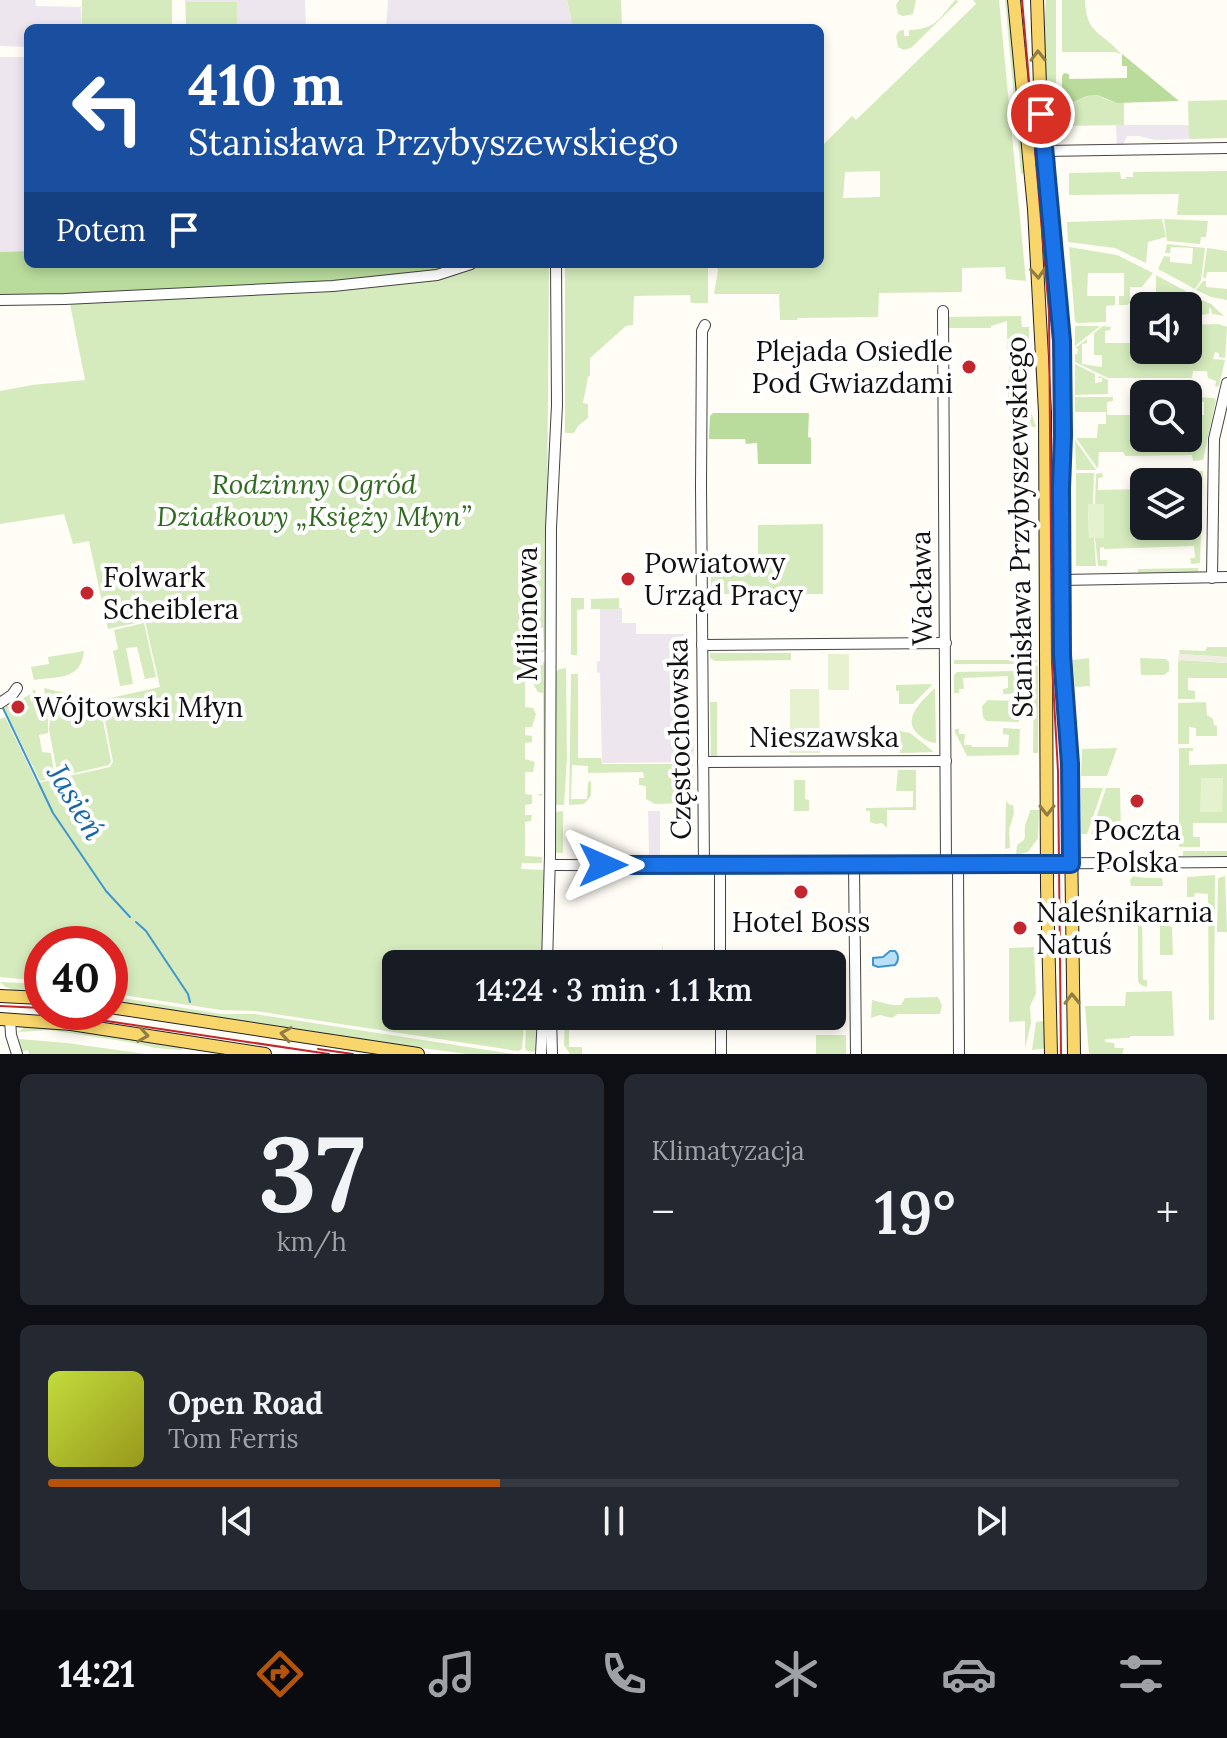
<!DOCTYPE html>
<html lang="pl">
<head>
<meta charset="utf-8">
<style>
	body { margin:0; font-family:Lora,serif; background:#242831; color:#f1f3f6; height:100vh; display:flex; flex-direction:column; font-size:30px; white-space:nowrap }
	* { box-sizing:border-box; margin:0 }
	p { font-size:26px; color:#9ea1a6 }
	.icon { flex:none; width:44px; height:44px; fill:none; stroke:currentColor; stroke-width:2; stroke-linecap:round; stroke-linejoin:round }
	.map { position:relative; height:1054px; overflow:hidden }
	.sheet { display:flex; flex-direction:column; gap:20px; padding:20px; background:#0d0f14; flex:1 }
	.sheet>* { flex:none }
	.guide { position:absolute; left:24px; top:24px; width:800px; height:244px; border-radius:12px; box-shadow:0 4px 12px #0003; background:#1a4fa0; color:#fff; overflow:hidden }
	.tools { position:absolute; left:1130px; top:292px; display:grid; gap:16px }
	.tools a { display:grid; place-items:center; width:72px; height:72px; border-radius:12px; background:#171b24; box-shadow:0 4px 12px #0003; font-size:40px }
	.speed { position:absolute; left:24px; top:926px; display:flex; gap:16px; font-size:40px; font-weight:700; text-align:center }
	.speed>* { display:grid; place-content:center; width:104px; height:104px; border-radius:50%; background:#171b24; box-shadow:0 4px 12px #0003; line-height:1 }
	.speed .limit { border:12px solid #d22; background:#fff; color:#111 }
	.pin { position:absolute; display:grid; place-items:center; width:68px; height:68px; color:#fff; margin:-34px; border:4px solid #fff; border-radius:50%; box-shadow:0 2px 8px #0007 }
	.me { position:absolute; width:88px; margin:-44px; rotate:90deg; stroke-linejoin:round; filter:drop-shadow(0 0 6px #0008) }
	.turn { display:flex; align-items:center; gap:28px; height:168px; padding:0 32px; font-size:36px }
	.turn .icon { width:104px; height:104px; stroke-width:2.5 }
	.turn b { display:block; font-size:56px; line-height:68px }
	.then { display:flex; align-items:center; height:76px; padding:0 32px; background:#0003; gap:16px; font-size:30px }
	.big { font-size:60px; font-weight:600; line-height:1.1 }
	.sheet .card { flex:1; display:flex; flex-direction:column; justify-content:center; gap:12px; min-width:0; padding:0 28px; border-radius:12px; background:#242831 }
	.sheet .dial { align-items:center; gap:0 }
	.dial b { font-size:104px; line-height:1 }
	.song { display:flex; align-items:center; gap:24px }
	.cover { width:96px; height:96px; border-radius:12px; background:linear-gradient(135deg,hsl(70 70% 55%),hsl(60 70% 35%)) }
	.played { height:8px; border-radius:4px; background:linear-gradient(90deg,#b45309 40%,#363941 40%) }
	.keys { display:flex; justify-content:space-around; direction:ltr }
	.heat { display:flex; justify-content:space-between; align-items:center; font-size:44px; direction:ltr }
	.sheet .tiles { flex:1; display:grid; gap:20px; grid-template-columns:1fr 1fr }
	.card:last-child { grid-column:span 2 }
	.trip { position:absolute; left:382px; top:950px; width:464px; height:80px; border-radius:12px; background:#171b24; box-shadow:0 4px 12px #0003; font-weight:600; line-height:80px; text-align:center }
	.tabs { display:flex; height:128px; justify-content:space-around; align-items:center; background:#090b0e; color:#9ea1a6 }
	.tabs .icon { width:56px; height:56px }
	.tabs .on { color:#b45309 }
	.tabs b { font-size:36px; color:#f1f3f6 }
	.map>svg:first-child { display:block }
	.industrial { fill:#eee6ef }
	.green { fill:#d5ebbd; fill-rule:evenodd }
	.forest { fill:#b9dc9c }
	.pitch { fill:#e6f2cf }
	.plaza { fill:#f1ede2 }
	.water { fill:#b9e0f7; stroke:#3f96cf; stroke-width:2 }
	.lines { fill:none; stroke-linecap:round; stroke-linejoin:round }
	.stream { stroke:#3f96cf; stroke-width:2 }
	.minor-casing { stroke:#444; stroke-width:12 }
	.major-casing { stroke:#222; stroke-width:14 }
	.minor { stroke:#fff; stroke-width:10 }
	.major { stroke:#f9d66b; stroke-width:12 }
	.tram { stroke:#c4262e; stroke-width:2 }
	.oneway { stroke:#917d42 }
	.route-casing { stroke:#114b97; stroke-width:20 }
	.route { stroke:#1a73e8; stroke-width:14 }
	.poi-dot { fill:#c4262e; stroke:#fff; stroke-width:3 }
	.labels { text-anchor:middle; stroke-width:8; stroke-linejoin:round; paint-order:stroke }
	.poi-label { font-size:28px; fill:#111; stroke:#fff; text-anchor:start }
	.park-label { font-size:28px; font-style:italic; fill:#2f6b1f; stroke:#fff }
	.street-label { font-size:28px; fill:#111; stroke:#fff }
	.water-label { font-size:30px; font-style:italic; fill:#1768a6; stroke:#fff }
</style>
</head>
<body>
<div class="map">
<svg width="1227" height="1054" viewBox="0 0 1227 1054">
	<rect width="100%" height="100%" fill="#fffdf5"/>
	<!-- industrial -->
	<g class="industrial">
		<path d="M0,0H35L36,6L81,7L82,28H28V47L0,46Z"/>
		<path d="M185,0H305L306,28H186Z"/>
		<path d="M388,0H567L573,28H386Z"/>
		<path d="M0,57H28V251L0,252Z"/>
		<path d="M1116,125H1189V139L1155,140L1139,136H1127L1123,145H1117Z"/>
		<path d="M622,608V623H636V634H685L686,733L694,738V762L602,763L600,673L597,672V661H600V609Z"/>
		<path d="M648,811H660V855H649Z"/>
	</g>
	<!-- green -->
	<g class="green">
		<rect x="82" y="0" width="90" height="28"/>
		<path d="M567,0H621L622,28H573Z"/>
		<path d="M899,0H916L913,14L903,16L898,14L896,5Z"/>
		<path d="M955,0L959,1L911,48L904,50L898,47L896,36L899,31L904,30V36H909V30C936,29 939,19 955,0Z"/>
		<path d="M973,0H999L1026,281L1006,279L1005,267L962,268V292L879,293L878,317L798,318L797,320H780L779,294H714L718,271L716,264H820V148L852,116L856,120L976,4ZM880,171V197L843,198L845,172Z"/>
		<path d="M1005,0H1010L1026,173L1021,174Z"/>
		<path d="M1046,0H1056V133L1054,147L1048,145L1043,44Z"/>
		<path d="M1062,0H1085C1086,35 1102,31 1121,54L1115,52H1062Z"/>
		<rect x="186" y="2" width="51" height="26"/>
		<path d="M1097,95C1106,100 1113,103 1124,102V125L1063,126L1062,105L1066,106L1088,96Z"/>
		<path d="M1227,100V138L1189,139L1188,101Z"/>
		<path d="M1056,153V176L1063,241L1057,239L1050,157Z"/>
		<path d="M1227,171V215H1177L1179,194L1069,195V173L1120,172L1121,179H1126V177H1133V172Z"/>
		<path d="M1162,219L1166,237L1148,242L1146,263L1115,248L1068,242L1067,222Z"/>
		<path d="M1164,219L1208,221L1206,237H1201L1200,244L1167,241Z"/>
		<path d="M1167,244L1205,248L1201,280L1195,289L1158,269L1164,256L1170,257V262L1192,264L1193,248L1171,247L1170,253H1165Z"/>
		<path d="M1060,246L1063,247L1069,303V351L1058,248Z"/>
		<path d="M1069,247L1117,255L1153,273L1142,287H1130V303L1127,305H1119V296H1124V273H1088L1087,296H1115V305L1106,306V322L1077,323L1075,321Z"/>
		<path d="M1207,248L1227,251V272H1207L1206,278H1203Z"/>
		<path d="M475,264H549L546,647L543,652H538L544,650L543,628H535L532,632H526V648L532,650L525,671V707L533,708L536,714L532,727H525V735L532,736V742L525,743V759L535,762L533,772H525V794L532,795V804L525,805V815H532L531,821L525,822V856L542,857V863H522L521,869L545,870L542,964H396V1016H538L537,1049L533,1052L527,1051L525,1048L526,1026H524L522,1049L518,1051L255,1011L221,1010L116,994L110,993V944H42V981L0,977V719L5,717L37,783L110,767L113,762L101,700L160,687L145,621L108,629L89,541L73,544L64,514L0,524V391L32,385L85,380L70,304L360,289L441,277Z"/>
		<path d="M565,264H708V303H691L690,295L634,296L633,325L626,326L590,358V376L588,377L583,403L588,404V418L578,426L574,433H565Z"/>
		<path d="M1156,275L1189,293L1175,306H1156Z"/>
		<path d="M1203,281H1206V287L1227,289V300L1211,297L1196,290Z"/>
		<path d="M1191,295L1211,304L1224,316L1212,314L1211,308L1209,309V314L1201,315L1200,308L1188,309V306H1179Z"/>
		<path d="M1021,316L1022,327H1029V339H1007V321L991,326V328H948L947,317Z"/>
		<path d="M1218,324L1227,327L1225,358L1219,357V353L1215,352L1213,359L1225,360L1219,386L1215,387L1216,381L1208,378L1207,371H1193L1192,378H1108L1075,362V354H1077L1078,349L1075,348L1087,339V343L1082,344V364L1102,367V355H1094V333L1103,326L1111,327L1110,330L1105,331V343H1144V350H1188V343H1201V331L1192,330V325Z"/>
		<path d="M1075,326H1100L1075,346Z"/>
		<path d="M1007,341H1029L1030,390H1008L1009,367Z"/>
		<path d="M1075,364L1095,374V383L1102,382V378H1098L1099,376L1108,380V394L1075,395Z"/>
		<path d="M1008,392H1030L1031,412L1036,427H1030V412H1012V407L1008,404Z"/>
		<path d="M1075,397H1113V401L1107,402V415H1144V438H1188V415H1204V402H1196V397L1214,398L1216,400L1203,460L1193,461L1192,455L1125,456L1123,452H1099L1098,469L1076,438H1097L1098,424H1106V412H1075Z"/>
		<path d="M1069,440L1070,576L1067,574L1065,489L1067,441Z"/>
		<path d="M1075,440L1094,467L1096,470H1076Z"/>
		<path d="M1186,471H1203L1200,563L1191,564L1190,558H1195L1194,546L1104,549V547L1100,548V560H1107V566H1098L1095,538L1104,537L1103,504H1095L1096,474L1102,473L1103,477L1098,478V490L1144,489V526H1188V488L1194,487L1193,476L1186,475Z"/>
		<path d="M1076,473H1094L1093,504L1088,505L1089,538H1094L1096,566H1076Z"/>
		<path d="M823,524V594H711V561H758V525Z"/>
		<path d="M1198,568L1199,575L1138,576V569Z"/>
		<path d="M571,598H584V609L577,610V655H571Z"/>
		<path d="M619,598V609H591V599Z"/>
		<path d="M144,623L156,677L145,679L137,647L126,648L133,684L120,686L113,651L118,649L114,630Z"/>
		<path d="M1207,647H1227V657L1180,654L1179,650L1205,651Z"/>
		<path d="M84,651C80,681 59,676 34,680L31,667L49,664L48,657Z"/>
		<path d="M710,653H791V660L715,661L710,658Z"/>
		<path d="M1089,658L1090,686L1075,687L1073,660Z"/>
		<path d="M1140,658L1166,659L1169,662V671L1164,675H1141Z"/>
		<path d="M954,660H1037V662L1028,666V664H954Z"/>
		<path d="M1181,660L1227,663V678H1188V690L1195,691V699H1178V662Z"/>
		<path d="M543,661L546,665V791L541,796L537,794H544L543,693L538,692C533,684 526,673 535,665H543Z"/>
		<path d="M1038,665V753H1033L1034,677L1032,676V668Z"/>
		<path d="M566,668L567,757L564,805H555V673L559,669Z"/>
		<path d="M1014,671L1020,677L1019,694H1003V689L1008,688V676L963,678L964,689H959V693H954V675L957,672Z"/>
		<path d="M571,674H578V758H601L602,764H693L694,806L690,803L655,804L646,799V786L639,785V778H644L643,772L588,773V766L572,765L571,799H587L588,782L591,781V796L584,804L569,805Z"/>
		<path d="M896,685L931,684L932,685L913,704H899V691H896Z"/>
		<path d="M44,688L82,697L68,699L72,718L80,716L79,707L89,705V699L99,701L111,761L109,765L58,777L49,730L50,719L39,708L32,690H35L37,696L45,695Z"/>
		<path d="M935,688L936,743C928,742 925,740 919,735C900,719 923,700 935,688Z"/>
		<path d="M31,694L38,709L48,719V733L39,735L42,752L51,753L55,778L40,781L4,708L8,705L15,716L29,708L23,698Z"/>
		<path d="M988,700L1020,701L1019,722L986,721L983,717L982,706Z"/>
		<path d="M710,702H717V756L746,757V758H711Z"/>
		<path d="M1206,702L1207,715L1213,719L1214,725L1217,726V736H1196V728L1189,727V744H1178V703Z"/>
		<path d="M1003,728L1020,729L1019,755L967,756L955,732V729H959V734H965L964,745H971L972,747H1008L1009,735L1003,734Z"/>
		<path d="M899,731L910,733L934,752L900,753Z"/>
		<path d="M1117,748L1107,776H1081L1082,749Z"/>
		<path d="M1179,748H1193V751H1189V765L1227,764V823H1193V837H1200V847H1179Z"/>
		<path d="M898,770H916V810H887V828L882,823L876,824L870,822V811H866V808L913,807V791H896Z"/>
		<path d="M794,780H805V799L809,800V811H794Z"/>
		<path d="M1081,788H1103L1087,834H1081Z"/>
		<path d="M1106,788H1120L1121,833L1091,834Z"/>
		<path d="M1006,801L1010,805H1013L1014,813L1009,830L1010,848L1005,849Z"/>
		<path d="M1030,810H1039L1038,838L1028,852L1016,855L1017,845L1024,840C1026,835 1024,832 1025,827C1026,821 1029,817 1030,810Z"/>
		<path d="M563,811V853H555V812Z"/>
		<path d="M1183,851H1205L1206,855V851H1227V856H1183Z"/>
		<path d="M1215,875L1214,1020H1209L1208,894L1195,893L1194,897H1187V877Z"/>
		<path d="M1133,876L1145,878H1162L1163,886H1131L1130,880Z"/>
		<path d="M1225,876L1227,932H1217L1218,878Z"/>
		<path d="M1165,920L1169,926L1172,927L1173,955H1160V925H1142L1143,980H1147V987C1142,986 1138,984 1138,979V926L1139,922Z"/>
		<path d="M662,942L663,952H711V953H701L700,959H666V963L659,964L654,960V955L662,954Z"/>
		<path d="M1034,947L1036,994L1030,1006L1031,1023L1025,1048V1021L1009,1022V948Z"/>
		<path d="M0,982L42,984V992C28,991 9,993 0,982Z"/>
		<path d="M1172,991L1174,1036H1131L1129,1038L1105,1039V1042L1114,1043L1115,1048H1124L1122,1054H1089L1085,1006H1125L1126,992Z"/>
		<path d="M110,996L221,1014H255L514,1054H467L414,1047L110,1000Z"/>
		<path d="M938,997L942,1005L940,1014H898L892,1018L880,1015L871,1018L872,1000L892,1005H901L905,998Z"/>
		<path d="M1042,1004H1045L1047,1048L1032,1050L1036,1022L1045,1021V1006Z"/>
		<path d="M565,1017H569V1047H582V1054H570L564,1045Z"/>
		<path d="M654,1018V1024H705V1030H648V1019Z"/>
		<path d="M27,1026L100,1035L182,1047V1050L156,1048L128,1042L50,1030L18,1032Z"/>
		<rect x="816" y="1035" width="30" height="19"/>
		<path d="M19,1039L67,1043L146,1054H29L28,1050L22,1052Z"/>
	</g>
	<!-- forest -->
	<g class="forest">
		<path d="M1122,54L1179,101L1117,103L1097,95L1087,96L1065,106L1062,105V76L1064,73L1069,74V79L1127,78V66H1122Z"/>
		<path d="M28,251V264H459L450,268L443,267L440,271L249,288L138,290C123,292 110,291 95,294L0,297V252Z"/>
		<path d="M713,413H809L808,437L811,438V464H758L757,443L746,444L745,439H709L710,416Z"/>
	</g>
	<!-- pitch -->
	<g class="pitch">
		<path d="M1088,504H1104V538H1089Z"/>
		<rect x="828" y="654" width="21" height="36"/>
		<path d="M790,689H819L820,753H790Z"/>
		<path d="M1201,778H1223L1222,812H1200Z"/>
	</g>
	<!-- plaza -->
	<path class="plaza" d="M1179,652L1180,654L1227,657V663L1181,660L1178,662Z"/>
	<!-- water -->
	<path class="water" d="M890,951H895C899,955 899,961 895,965L878,967L873,965V958L883,957Z"/>
	<g class="lines">
		<!-- stream -->
		<g class="stream">
			<path d="M2,706L53,813L106,891L130,917"/>
			<path d="M136,922L146,931L188,994L190,1002"/>
		</g>
		<defs>
			<g id="minor">
				<path d="M1044,151L1227,148"/>
				<path d="M0,300L65,299L333,286L437,275L471,264"/>
				<path d="M943,311L946,866"/>
				<path d="M1212,578L1214,439L1227,383"/>
				<path d="M1061,580L1227,577"/>
				<path d="M702,645L946,643"/>
				<path d="M0,703L12,695L17,688"/>
				<path d="M703,762L946,761"/>
				<path d="M550,865L966,866L997,864L1227,862"/>
				<path d="M720,865V964"/>
				<path d="M704,866L701,486L702,331L705,325"/>
				<path d="M854,866L856,1054"/>
				<path d="M958,866L959,1054"/>
				<path d="M547,964L550,855L551,528L557,405L556,264"/>
				<path d="M551,1016L552,1054"/>
				<path d="M721,1016V1054"/>
				<path d="M10,1019L11,1035L17,1054"/>
				<path d="M541,1054L543,1016"/>
			</g>
			<g id="major">
				<path d="M1014,0L1034,209L1045,412L1047,886L1051,1054"/>
				<path d="M1037,0L1041,114L1062,341L1063,435L1061,488L1062,662L1070,764L1074,1054"/>
				<path d="M0,996L42,998"/>
				<path d="M110,1007L418,1054"/>
				<path d="M0,1019L71,1024L265,1054"/>
			</g>
		</defs>
		<!-- minor casing -->
		<use href="#minor" class="minor-casing"/>
		<!-- major casing -->
		<use href="#major" class="major-casing"/>
		<!-- minor -->
		<use href="#minor" class="minor"/>
		<!-- major -->
		<use href="#major" class="major"/>
		<!-- tram -->
		<g class="tram">
			<path d="M1022,0L1049,312L1052,664L1058,771L1061,1054"/>
			<path d="M0,1006L42,1008"/>
			<path d="M46,1012L329,1054"/>
			<path d="M318,1049L353,1054"/>
		</g>
	</g>
	<!-- one-way arrows -->
	<defs><path id="oneway-chevron" d="M-2-3.5L2.5 0L-2 3.5" fill="none" stroke-width="1.6" stroke-linecap="round" stroke-linejoin="round" transform="scale(2)"/></defs>
	<g class="oneway">
		<use href="#oneway-chevron" transform="translate(1038 56) rotate(-91)"/>
		<use href="#oneway-chevron" transform="translate(1038 273) rotate(86)"/>
		<use href="#oneway-chevron" transform="translate(1047 810) rotate(90)"/>
		<use href="#oneway-chevron" transform="translate(1072 999) rotate(-91)"/>
		<use href="#oneway-chevron" transform="translate(286 1034) rotate(-171)"/>
		<use href="#oneway-chevron" transform="translate(143 1035) rotate(9)"/>
	</g>
	<g class="lines">
		<defs>
			<path id="route" d="M603,865L1071,864L1070,764L1062,655L1061,488L1063,435L1062,341L1041,114"/>
		</defs>
		<!-- route casing -->
		<use href="#route" class="route-casing"/>
		<!-- route -->
		<use href="#route" class="route"/>
	</g>
	<!-- markers -->
	<g class="poi-dot">
		<circle cx="969" cy="367" r="8"/>
		<circle cx="628" cy="579" r="8"/>
		<circle cx="87" cy="593" r="8"/>
		<circle cx="18" cy="707" r="8"/>
		<circle cx="1137" cy="801" r="8"/>
		<circle cx="801" cy="892" r="8"/>
		<circle cx="1020" cy="928" r="8"/>
	</g>
	<g class="labels">
		<!-- poi labels -->
		<g class="poi-label">
			<text x="953" y="361" text-anchor="end">Plejada Osiedle<tspan x="953" dy="32">Pod Gwiazdami</tspan></text>
			<text x="644" y="573">Powiatowy<tspan x="644" dy="32">Urząd Pracy</tspan></text>
			<text x="103" y="587">Folwark<tspan x="103" dy="32">Scheiblera</tspan></text>
			<text x="34" y="717">Wójtowski Młyn</text>
			<text x="1137" y="840" text-anchor="middle">Poczta<tspan x="1137" dy="32">Polska</tspan></text>
			<text x="1036" y="922">Naleśnikarnia<tspan x="1036" dy="32">Natuś</tspan></text>
			<text x="801" y="932" text-anchor="middle">Hotel Boss</text>
		</g>
		<!-- park labels -->
		<g class="park-label">
			<text x="314" y="494">Rodzinny Ogród<tspan x="314" dy="32">Działkowy „Księży Młyn”</tspan></text>
		</g>
		<!-- street labels -->
		<g class="street-label">
			<text transform="translate(1019 527) rotate(-91)" y="10">Stanisława Przybyszewskiego</text>
			<text transform="translate(921 588) rotate(-91)" y="10">Wacława</text>
			<text transform="translate(527 614) rotate(-90)" y="10">Milionowa</text>
			<text x="824" y="747">Nieszawska</text>
			<text transform="translate(679 739) rotate(-91)" y="10">Częstochowska</text>
		</g>
		<!-- water labels -->
		<g class="water-label">
			<text transform="translate(76 802) rotate(59)" y="10">Jasień</text>
		</g>
	</g>
</svg>
<div class="tools">
<a><svg class="icon" aria-label="sound" viewBox="0 0 24 24"><path d="M4 9h4l5-4v14l-5-4H4zM17 9q2 3 0 6"/></svg></a>
<a><svg class="icon" aria-label="search" viewBox="0 0 24 24"><circle cx="10" cy="10" r="6"/><path d="M15 15l6 6"/></svg></a>
<a><svg class="icon" aria-label="layers" viewBox="0 0 24 24"><path d="M12 4l9 5-9 5-9-5zM3 14l9 5 9-5"/></svg></a>
</div>
<div class="speed"><div class="limit">40</div></div>
<div class="pin" style="left:1041px;top:114px;background:#d93025"><svg class="icon" aria-label="arrive" viewBox="0 0 24 24"><path d="M6 21V4h12l-3 4 3 4H6"/></svg></div>
<svg class="me" style="left:603px;top:865px" viewBox="-20 -20 40 40"><path d="M0-17L14 15 0 8-14 15z" fill="#1a73e8" stroke="#fff" stroke-width="4"/></svg>
<div class="trip">14:24 · 3 min · 1.1 km</div>
<div class="guide">
<div class="turn"><svg class="icon" aria-label="left" viewBox="0 0 24 24"><path d="M17 20v-9H6M10 6l-5 5 5 5"/></svg><div><b>410 m</b>Stanisława Przybyszewskiego</div></div>
<div class="then">Potem<svg class="icon" aria-label="arrive" viewBox="0 0 24 24"><path d="M6 21V4h12l-3 4 3 4H6"/></svg></div>
</div>
</div>
<section class="sheet">
<div class="tiles">
<div class="card dial"><b>37</b><p>km/h</p></div>
<div class="card"><p>Klimatyzacja</p>
<div class="heat"><a>−</a><b class="big">19°</b><a>+</a></div>
</div>
<div class="card">
<div class="song"><i class="cover"></i><div><b>Open Road</b><p>Tom Ferris</p></div></div>
<div class="played"></div>
<div class="keys"><svg class="icon" aria-label="previous" viewBox="0 0 24 24"><path d="M18 5L8 12l10 7zM5 5v14"/></svg><svg class="icon" aria-label="pause" viewBox="0 0 24 24"><path d="M8 5v14M16 5v14"/></svg><svg class="icon" aria-label="next" viewBox="0 0 24 24"><path d="M6 5l10 7-10 7zM19 5v14"/></svg></div>
</div>
</div>
</section>
<nav class="tabs">
<b>14:21</b>
<svg class="icon on" aria-label="directions" viewBox="0 0 24 24"><path d="M12 3l9 9-9 9-9-9zM9 14v-3h6M13 9l2 2-2 2"/></svg>
<svg class="icon" aria-label="music" viewBox="0 0 24 24"><path d="M9 18V5l10-2v13"/><circle cx="6" cy="18" r="3"/><circle cx="16" cy="16" r="3"/></svg>
<svg class="icon" aria-label="phone" viewBox="0 0 24 24"><path d="M5 4h4l2 5-3 2q2 4 5 5l2-3 5 2v4C11 20 4 13 5 4z"/></svg>
<svg class="icon" aria-label="climate" viewBox="0 0 24 24"><path d="M12 3v18M4 7l16 10M4 17L20 7"/></svg>
<svg class="icon" aria-label="car" viewBox="0 0 24 24"><path d="M5 17H2v-5l4-1 3-4h7l3 4 3 1v5h-3M9 17h6M6 11h13"/><circle cx="7" cy="17" r="2"/><circle cx="17" cy="17" r="2"/></svg>
<svg class="icon" aria-label="filters" viewBox="0 0 24 24"><path d="M4 7h16M4 17h16"/><circle cx="9" cy="7" r="2"/><circle cx="15" cy="17" r="2"/></svg>
</nav>
</body>
</html>
